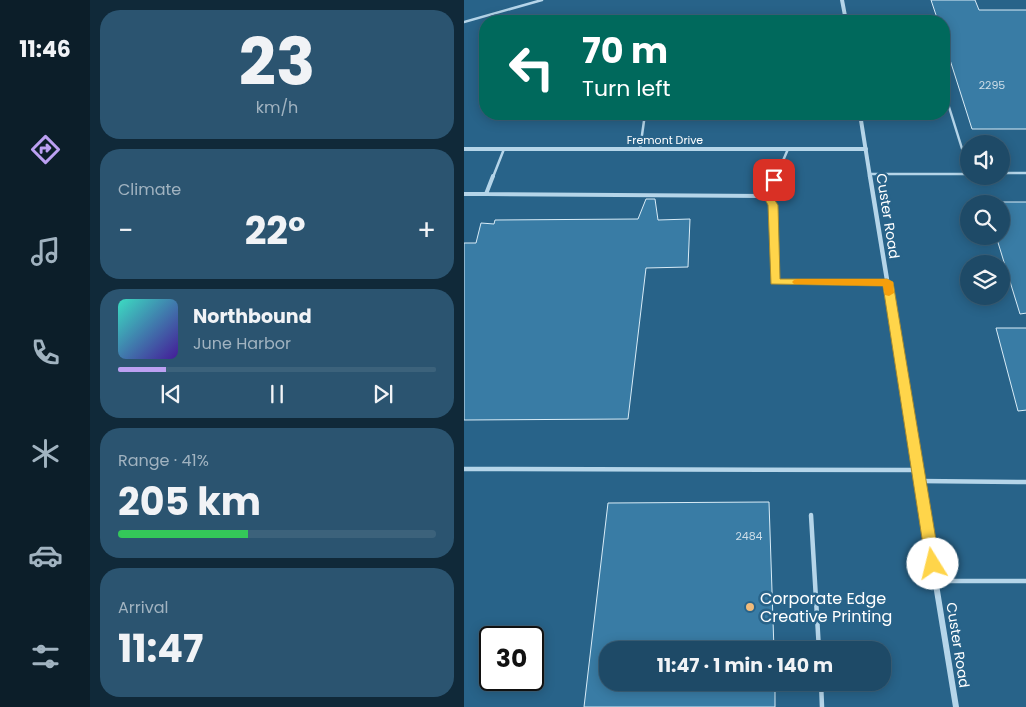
<!DOCTYPE html>
<html lang="en">
<head>
<meta charset="utf-8">
<style>
	body { margin:0; font-family:Poppins,sans-serif; background:#2b5470; color:#f1f3f6; height:100vh; display:flex; flex-direction:column; font-size:19px; white-space:nowrap }
	* { box-sizing:border-box; margin:0 }
	p { font-size:16px; color:#a1b3c0 }
	.icon { flex:none; width:28px; height:28px; fill:none; stroke:currentColor; stroke-width:2; stroke-linecap:round; stroke-linejoin:round }
	.map { position:relative; flex:1; overflow:hidden }
	.drawer { display:flex; flex-direction:column; gap:10px; padding:10px; background:#102939; width:374px }
	.drawer>* { flex:none }
	.top-card { position:absolute; left:15px; top:15px; width:471px; height:105px; border-radius:20px; box-shadow:0 2px 12px #0003,0 0 0 1px #3c627b; background:#00695c; color:#fff; overflow:hidden }
	.fabs { position:absolute; left:496px; top:135px; display:grid; gap:10px }
	.fabs a { display:grid; place-items:center; width:50px; height:50px; border-radius:50%; background:#1e4a67; box-shadow:0 2px 12px #0003,0 0 0 1px #3c627b; font-size:25px }
	.speed { position:absolute; left:15px; top:626px; display:flex; gap:10px; font-size:25px; font-weight:700; text-align:center }
	.speed>* { display:grid; place-content:center; width:65px; height:65px; border-radius:50%; background:#1e4a67; box-shadow:0 2px 12px #0003,0 0 0 1px #3c627b; line-height:1 }
	.speed .limit { border:2px solid #111; border-radius:8px; background:#fff; color:#111 }
	.pin { position:absolute; display:grid; place-items:center; width:42px; height:42px; color:#fff; margin:-21px; border-radius:10px; box-shadow:0 2px 8px #0006 }
	.me { position:absolute; width:55px; margin:-28px; rotate:351deg; stroke-linejoin:round; filter:drop-shadow(0 0 4px #0008) }
	.turn { display:flex; align-items:center; gap:18px; height:105px; padding:0 20px; font-size:22px }
	.turn .icon { width:65px; height:65px; stroke-width:2.5 }
	.turn b { display:block; font-size:35px; line-height:42px }
	.big { font-size:38px; font-weight:700; line-height:1.1 }
	.drawer .card { flex:1; display:flex; flex-direction:column; justify-content:center; gap:8px; min-width:0; padding:0 18px; border-radius:20px; background:#2b5470 }
	.drawer .dial { align-items:center; gap:0 }
	.dial b { font-size:65px; line-height:1 }
	.song { display:flex; align-items:center; gap:15px }
	.cover { width:60px; height:60px; border-radius:8px; background:linear-gradient(135deg,hsl(170 70% 55%),hsl(260 70% 35%)) }
	.played { height:5px; border-radius:2px; background:linear-gradient(90deg,#bca0f2 15%,#3c627b 15%) }
	.keys { display:flex; justify-content:space-around; direction:ltr }
	.heat { display:flex; justify-content:space-between; align-items:center; font-size:28px; direction:ltr }
	.charge { height:8px; border-radius:4px; background:linear-gradient(90deg,#34c759 41%,#3c627b 0) }
	.trip { position:absolute; left:135px; top:641px; width:292px; height:50px; border-radius:20px; background:#1e4a67; box-shadow:0 2px 12px #0003,0 0 0 1px #3c627b; font-weight:700; line-height:50px; text-align:center }
	main { display:flex; flex:1; min-height:0 }
	.tab-bar { display:flex; flex-direction:column; width:90px; justify-content:space-around; align-items:center; background:#0c1e29; color:#a1b3c0 }
	.tab-bar .icon { width:35px; height:35px }
	.tab-bar .on { color:#bca0f2 }
	.tab-bar b { font-size:22px; color:#f1f3f6 }
	.map>svg:first-child { display:block }
	.building { fill:#397ca5; stroke:#d9ecf7 }
	.lines { fill:none; stroke-linecap:round; stroke-linejoin:round }
	.lane-far2 { stroke:#b5d5e9; stroke-width:2.5 }
	.lane-far1 { stroke:#b5d5e9; stroke-width:4 }
	.lane { stroke:#b5d5e9; stroke-width:4.5 }
	.street-far2 { stroke:#b5d5e9; stroke-width:4 }
	.street-far1 { stroke:#b5d5e9; stroke-width:4.5 }
	.street { stroke:#b5d5e9; stroke-width:6 }
	.route { fill:#ffd54a; stroke:#a68a30 }
	.slow { fill:#f59e0b }
	.poi-dot { fill:#f1bb7b; stroke:#286389; stroke-width:2 }
	.labels { text-anchor:middle; stroke-width:5; stroke-linejoin:round; paint-order:stroke }
	.number-label { font-size:11px; fill:#cedee8 }
	.far-street-label { font-size:11px; fill:#fff; stroke:#286389 }
	.street-label { font-size:14px; fill:#fff; stroke:#286389 }
	.near-poi-label { font-size:16px; fill:#fff; stroke:#286389; text-anchor:start }
</style>
</head>
<body>
<main>
<nav class="tab-bar">
<b>11:46</b>
<svg class="icon on" aria-label="directions" viewBox="0 0 24 24"><path d="M12 3l9 9-9 9-9-9zM9 14v-3h6M13 9l2 2-2 2"/></svg>
<svg class="icon" aria-label="music" viewBox="0 0 24 24"><path d="M9 18V5l10-2v13"/><circle cx="6" cy="18" r="3"/><circle cx="16" cy="16" r="3"/></svg>
<svg class="icon" aria-label="phone" viewBox="0 0 24 24"><path d="M5 4h4l2 5-3 2q2 4 5 5l2-3 5 2v4C11 20 4 13 5 4z"/></svg>
<svg class="icon" aria-label="climate" viewBox="0 0 24 24"><path d="M12 3v18M4 7l16 10M4 17L20 7"/></svg>
<svg class="icon" aria-label="car" viewBox="0 0 24 24"><path d="M5 17H2v-5l4-1 3-4h7l3 4 3 1v5h-3M9 17h6M6 11h13"/><circle cx="7" cy="17" r="2"/><circle cx="17" cy="17" r="2"/></svg>
<svg class="icon" aria-label="filters" viewBox="0 0 24 24"><path d="M4 7h16M4 17h16"/><circle cx="9" cy="7" r="2"/><circle cx="15" cy="17" r="2"/></svg>
</nav>
<section class="drawer">
<div class="card dial"><b>23</b><p>km/h</p></div>
<div class="card"><p>Climate</p>
<div class="heat"><a>−</a><b class="big">22°</b><a>+</a></div>
</div>
<div class="card">
<div class="song"><i class="cover"></i><div><b>Northbound</b><p>June Harbor</p></div></div>
<div class="played"></div>
<div class="keys"><svg class="icon" aria-label="previous" viewBox="0 0 24 24"><path d="M18 5L8 12l10 7zM5 5v14"/></svg><svg class="icon" aria-label="pause" viewBox="0 0 24 24"><path d="M8 5v14M16 5v14"/></svg><svg class="icon" aria-label="next" viewBox="0 0 24 24"><path d="M6 5l10 7-10 7zM19 5v14"/></svg></div>
</div>
<div class="card"><p>Range · 41%</p><b class="big">205 km</b><div class="charge"></div></div>
<div class="card"><p>Arrival</p><b class="big">11:47</b></div>
</section>
<div class="map">
<svg width="563" height="707" viewBox="0 0 563 707">
	<rect width="100%" height="100%" fill="#286389"/>
	<!-- building -->
	<g class="building">
		<path d="M467,0H511L515,10H563V129H508L480,41V21H474Z"/>
		<path d="M182,199H191L194,220L226,219L224,267L182,268L164,419L0,420V243H12L17,223L30,224L31,220L174,219Z"/>
		<path d="M522,202H563V313L556,314L532,236H538V204H522Z"/>
		<path d="M532,328H563V410L554,411Z"/>
		<path d="M305,502L310,650H144V682H311V707H120L144,503Z"/>
	</g>
	<g class="lines">
		<!-- lane-far2 -->
		<g class="lane-far2">
			<path d="M0,22L78,0"/>
			<path d="M480,91L505,171"/>
			<path d="M176,149L181,114"/>
			<path d="M538,173H563"/>
			<path d="M405,174H505"/>
			<path d="M29,177L40,149"/>
			<path d="M312,177L324,149"/>
		</g>
		<!-- lane-far1 -->
		<g class="lane-far1">
			<path d="M29,176L22,194L304,196L309,205L311,282H423"/>
			<path d="M0,194H22"/>
			<path d="M304,196L312,176"/>
		</g>
		<!-- lane -->
		<g class="lane">
			<path d="M0,469L453,470"/>
			<path d="M455,481L563,482"/>
			<path d="M347,515L355,650"/>
			<path d="M472,581H563"/>
			<path d="M357,682L358,707"/>
		</g>
		<!-- street-far2 -->
		<g class="street-far2">
			<path d="M378,0L382,21"/>
			<path d="M396,114L406,177"/>
			<path d="M0,149H402"/>
		</g>
		<!-- street-far1 -->
		<path class="street-far1" d="M406,176L444,408"/>
		<!-- street -->
		<path class="street" d="M443,407L492,707"/>
	</g>
	<!-- route -->
	<path class="route" d="M310,177L315,180L308,196L314,205L316,279H423L429,282L476,564L474,569L469,570L464,569L462,564L419,286L307,284L304,205L299,196L306,180Z"/>
	<!-- slow -->
	<path class="slow" d="M333,279H423L429,282L430,293L425,296L421,295L419,286L330,284L328,282L330,280Z"/>
	<!-- markers -->
	<circle class="poi-dot" cx="286" cy="607" r="5"/>
	<g class="labels">
		<!-- number labels -->
		<g class="number-label">
			<text x="528" y="89">2295</text>
			<text x="285" y="540">2484</text>
		</g>
		<!-- far-street labels -->
		<g class="far-street-label">
			<text x="201" y="144">Fremont Drive</text>
		</g>
		<!-- street labels -->
		<g class="street-label">
			<text transform="translate(424 216) rotate(81)" y="5">Custer Road</text>
			<text transform="translate(494 645) rotate(81)" y="5">Custer Road</text>
		</g>
		<!-- near-poi labels -->
		<g class="near-poi-label">
			<text x="296" y="604">Corporate Edge<tspan x="296" dy="18">Creative Printing</tspan></text>
		</g>
	</g>
</svg>
<div class="fabs">
<a><svg class="icon" aria-label="sound" viewBox="0 0 24 24"><path d="M4 9h4l5-4v14l-5-4H4zM17 9q2 3 0 6"/></svg></a>
<a><svg class="icon" aria-label="search" viewBox="0 0 24 24"><circle cx="10" cy="10" r="6"/><path d="M15 15l6 6"/></svg></a>
<a><svg class="icon" aria-label="layers" viewBox="0 0 24 24"><path d="M12 4l9 5-9 5-9-5zM3 14l9 5 9-5"/></svg></a>
</div>
<div class="speed"><div class="limit">30</div></div>
<div class="pin" style="left:310px;top:180px;background:#d93025"><svg class="icon" aria-label="arrive" viewBox="0 0 24 24"><path d="M6 21V4h12l-3 4 3 4H6"/></svg></div>
<svg class="me" style="left:469px;top:564px" viewBox="-20 -20 40 40"><circle r="19" fill="#fff"/><path d="M0-13L10 11 0 6-10 11z" fill="#ffd54a"/></svg>
<div class="trip">11:47 · 1 min · 140 m</div>
<div class="top-card">
<div class="turn"><svg class="icon" aria-label="left" viewBox="0 0 24 24"><path d="M17 20v-9H6M10 6l-5 5 5 5"/></svg><div><b>70 m</b>Turn left</div></div>
</div>
</div>
</main>
</body>
</html>
